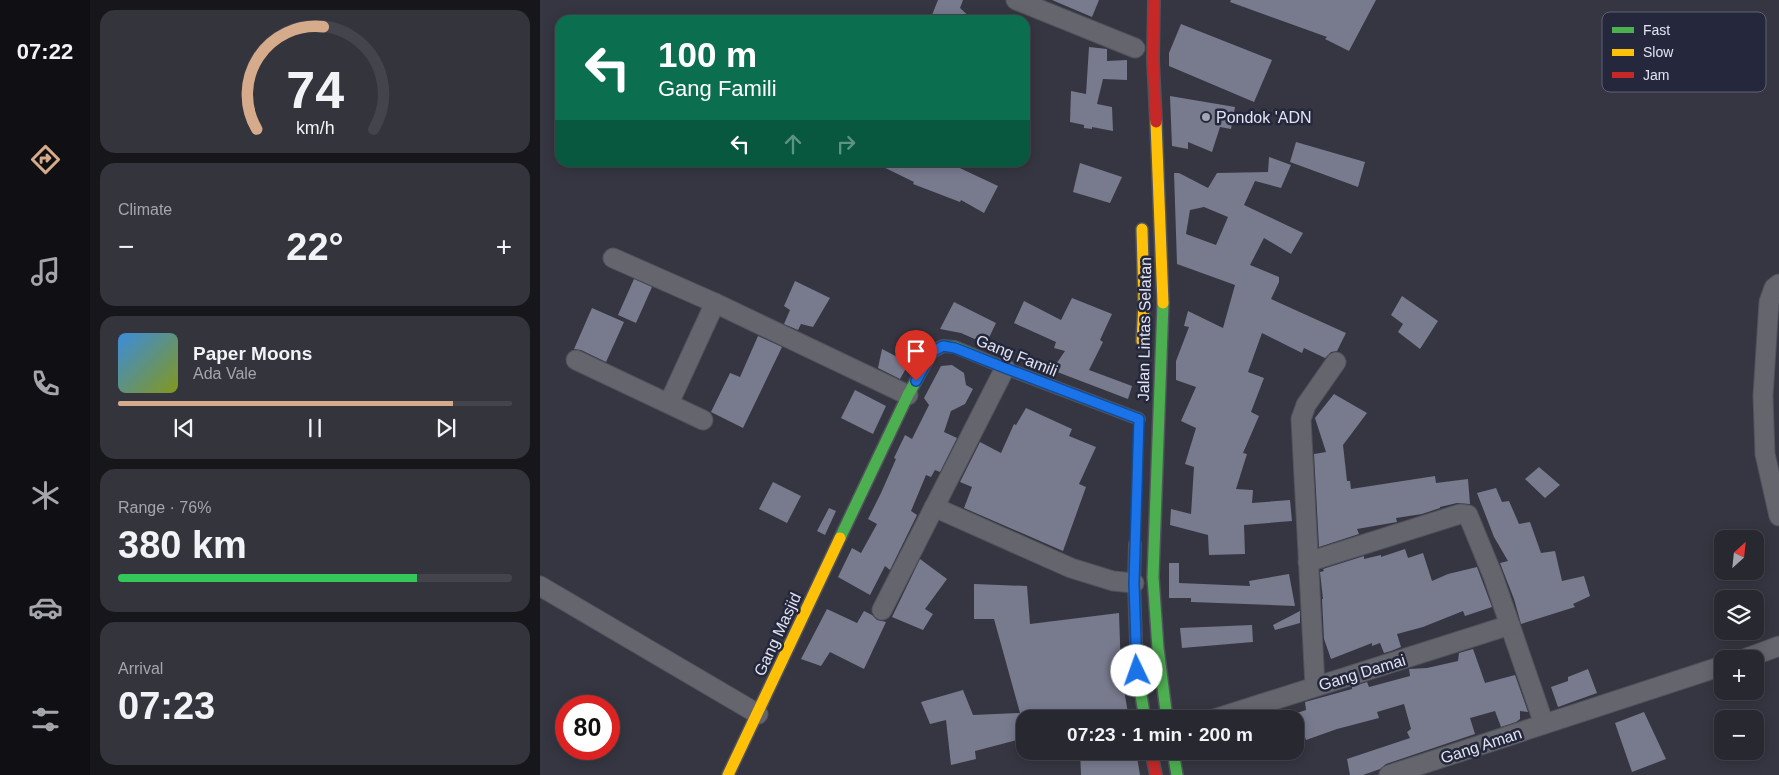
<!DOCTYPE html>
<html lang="en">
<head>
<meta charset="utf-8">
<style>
	body { margin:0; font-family:Arial,sans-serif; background:#34343d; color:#f1f3f6; height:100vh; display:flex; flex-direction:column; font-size:19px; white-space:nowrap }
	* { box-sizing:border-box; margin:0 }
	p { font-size:16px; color:#a5a6ab }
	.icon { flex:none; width:28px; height:28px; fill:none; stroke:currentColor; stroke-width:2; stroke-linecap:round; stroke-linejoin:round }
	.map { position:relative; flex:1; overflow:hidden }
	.drawer { display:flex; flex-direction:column; gap:10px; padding:10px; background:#16161b; width:450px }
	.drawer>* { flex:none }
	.hud { position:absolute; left:15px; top:15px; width:475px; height:152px; border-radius:15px; box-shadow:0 2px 12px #0003,0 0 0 1px #44444d; background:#0b6e4f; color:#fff; overflow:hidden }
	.needle { width:32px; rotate:27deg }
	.controls { position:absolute; left:1174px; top:530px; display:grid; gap:10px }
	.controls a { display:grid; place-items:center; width:50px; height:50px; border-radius:10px; background:#282831; box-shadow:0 2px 12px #0003,0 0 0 1px #44444d; font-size:25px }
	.speed { position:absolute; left:15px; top:695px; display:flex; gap:10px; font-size:25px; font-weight:700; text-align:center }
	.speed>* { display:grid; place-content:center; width:65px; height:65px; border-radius:50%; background:#282831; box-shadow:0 2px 12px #0003,0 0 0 1px #44444d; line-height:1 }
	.speed .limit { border:8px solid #d22; background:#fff; color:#111 }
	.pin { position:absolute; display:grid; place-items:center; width:42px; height:42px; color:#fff; margin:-51px -21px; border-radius:50% 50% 50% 0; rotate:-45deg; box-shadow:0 0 5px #0007 }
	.pin .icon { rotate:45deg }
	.me { position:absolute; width:55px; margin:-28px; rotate:357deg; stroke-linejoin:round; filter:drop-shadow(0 0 4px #0008) }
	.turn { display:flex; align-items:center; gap:18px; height:105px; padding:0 20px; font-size:22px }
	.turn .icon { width:65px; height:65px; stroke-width:2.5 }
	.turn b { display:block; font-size:35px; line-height:42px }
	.lanes { display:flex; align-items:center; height:48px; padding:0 20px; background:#0003; justify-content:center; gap:25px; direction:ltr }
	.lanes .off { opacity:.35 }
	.big { font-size:38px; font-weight:800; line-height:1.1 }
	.drawer .widget { flex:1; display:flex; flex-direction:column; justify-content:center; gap:8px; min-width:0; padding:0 18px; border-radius:15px; background:#34343d }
	.drawer .dial { align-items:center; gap:0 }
	.dial svg { height:130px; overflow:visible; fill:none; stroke:#44444d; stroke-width:7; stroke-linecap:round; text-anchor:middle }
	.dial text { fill:#f1f3f6; stroke:none }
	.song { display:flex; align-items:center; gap:15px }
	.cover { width:60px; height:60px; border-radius:8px; background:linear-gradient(135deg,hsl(210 70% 55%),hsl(70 70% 35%)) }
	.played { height:5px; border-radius:2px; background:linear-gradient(90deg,#d6ab8b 85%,#44444d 85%) }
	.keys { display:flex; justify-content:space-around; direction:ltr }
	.heat { display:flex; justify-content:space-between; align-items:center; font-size:28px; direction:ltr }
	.charge { height:8px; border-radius:4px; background:linear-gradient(90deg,#34c759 76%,#44444d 0) }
	.trip { position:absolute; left:476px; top:710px; width:288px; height:50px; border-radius:15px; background:#282831; box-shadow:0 2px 12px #0003,0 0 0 1px #44444d; font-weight:800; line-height:50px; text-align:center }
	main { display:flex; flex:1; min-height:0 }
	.menu { display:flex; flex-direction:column; width:90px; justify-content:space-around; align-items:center; background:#101014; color:#a5a6ab }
	.menu .icon { width:35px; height:35px }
	.menu .selected { color:#d6ab8b }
	.menu b { font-size:22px; color:#f1f3f6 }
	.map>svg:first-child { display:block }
	.building { fill:#787a8e; fill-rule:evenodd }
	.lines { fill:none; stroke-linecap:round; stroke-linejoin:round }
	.street-casing { stroke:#51525c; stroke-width:21 }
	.fast-casing { stroke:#51525c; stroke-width:14 }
	.slow-casing { stroke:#51525c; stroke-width:14 }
	.jam-casing { stroke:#51525c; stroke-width:14 }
	.street { stroke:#64656d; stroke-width:19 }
	.fast { stroke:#4caf50; stroke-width:11 }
	.slow { stroke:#ffc107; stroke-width:11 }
	.jam { stroke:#c62828; stroke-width:11 }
	.route-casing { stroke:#114b97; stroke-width:12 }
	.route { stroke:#1a73e8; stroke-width:9 }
	.poi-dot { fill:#a5a6b3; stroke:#25283c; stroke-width:2 }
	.labels { text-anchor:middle; stroke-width:5; stroke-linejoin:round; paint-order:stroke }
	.poi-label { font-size:16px; fill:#e1e3f1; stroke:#25283c; text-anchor:start }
	.street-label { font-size:16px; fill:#e1e3f1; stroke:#25283c }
	.key { fill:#25283c; stroke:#5d6072; stroke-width:1 }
	.key-label { font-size:14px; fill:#e1e3f1 }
</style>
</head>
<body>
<main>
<nav class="menu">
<b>07:22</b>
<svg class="icon selected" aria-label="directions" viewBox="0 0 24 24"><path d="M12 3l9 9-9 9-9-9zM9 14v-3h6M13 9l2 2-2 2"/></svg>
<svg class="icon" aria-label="music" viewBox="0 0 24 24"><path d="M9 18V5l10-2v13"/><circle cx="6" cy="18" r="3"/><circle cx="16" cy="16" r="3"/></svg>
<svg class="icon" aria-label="phone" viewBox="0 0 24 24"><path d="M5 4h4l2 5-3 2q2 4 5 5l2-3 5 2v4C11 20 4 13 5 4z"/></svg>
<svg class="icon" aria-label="climate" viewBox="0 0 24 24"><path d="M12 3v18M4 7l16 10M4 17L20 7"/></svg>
<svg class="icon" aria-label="car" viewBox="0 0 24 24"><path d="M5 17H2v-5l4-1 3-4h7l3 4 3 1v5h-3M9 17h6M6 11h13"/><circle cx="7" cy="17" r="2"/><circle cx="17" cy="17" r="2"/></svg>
<svg class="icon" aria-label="filters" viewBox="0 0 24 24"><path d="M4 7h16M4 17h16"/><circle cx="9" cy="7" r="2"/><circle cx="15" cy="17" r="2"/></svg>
</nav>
<section class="drawer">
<div class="widget dial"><svg viewBox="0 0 100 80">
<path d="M14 69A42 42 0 1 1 86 69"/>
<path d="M14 69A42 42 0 0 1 55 6" stroke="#d6ab8b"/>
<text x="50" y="56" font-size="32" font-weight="700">74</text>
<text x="50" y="72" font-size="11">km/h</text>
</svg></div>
<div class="widget"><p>Climate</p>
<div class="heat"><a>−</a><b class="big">22°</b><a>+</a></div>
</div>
<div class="widget">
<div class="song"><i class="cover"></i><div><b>Paper Moons</b><p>Ada Vale</p></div></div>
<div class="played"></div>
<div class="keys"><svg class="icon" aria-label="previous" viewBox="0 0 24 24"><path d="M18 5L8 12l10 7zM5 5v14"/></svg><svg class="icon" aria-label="pause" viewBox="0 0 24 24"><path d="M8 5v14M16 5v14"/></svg><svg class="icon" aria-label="next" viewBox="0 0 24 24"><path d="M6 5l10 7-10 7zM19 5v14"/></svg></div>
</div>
<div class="widget"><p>Range · 76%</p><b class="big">380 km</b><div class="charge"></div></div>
<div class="widget"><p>Arrival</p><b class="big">07:23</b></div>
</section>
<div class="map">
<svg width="1239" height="775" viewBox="0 0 1239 775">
	<rect width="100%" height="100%" fill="#353641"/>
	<!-- building -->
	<g class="building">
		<path d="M398,0H423L420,8L433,20H390Z"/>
		<path d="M512,0H559L552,17Z"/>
		<path d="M691,0H836L809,51L785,39L787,37L690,2Z"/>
		<path d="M641,24L732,60L714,102L629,66V53Z"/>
		<path d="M549,47L567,49V61L587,60V80L563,79L557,104L572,107L573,131L552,127V129L544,128V125L530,122L531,91L546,94Z"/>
		<path d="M630,96L695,107L691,129L680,127L672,152L648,142V149L632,146Z"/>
		<path d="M756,142L825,162L818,187L750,162Z"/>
		<path d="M729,157L751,165L741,188L715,181L704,205L763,233L751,254L724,238L710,265L739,277V282L731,299L806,333L797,351L791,352L785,358L764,348L762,353L722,333L708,372L724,378L711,412L719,416L703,453L707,454L696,489L713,490L712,503L750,500L752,521L704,525L705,554L669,555L668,535L630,525L631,509L651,514L654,467L645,464L656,428L641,421L656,387L636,380V361L649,327L644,326L648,311L683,328L695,285L637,264L634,173H639L668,188L677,173L728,172ZM664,207L688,217L676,245L646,234L650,210Z"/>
		<path d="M333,162H407L458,186L444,213L421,200L420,202L373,184L374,182Z"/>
		<path d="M540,163L582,177L570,203L533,192Z"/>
		<path d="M94,279L112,287L96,323L78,315Z"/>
		<path d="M255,281L290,298L273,327L261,324L258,330L244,324L250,310L244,306Z"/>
		<path d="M862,296L898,321L880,349L858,332L863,324L851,315Z"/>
		<path d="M532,298L572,314L560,340L563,342L549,370L592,386L588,399L512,370L525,351L514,348L516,342L474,323L484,301L521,320Z"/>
		<path d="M414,302L456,323L446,344L421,333L400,329Z"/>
		<path d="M52,308L84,322L66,362L41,350L34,349Z"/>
		<path d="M218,336L242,347L203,428L171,412L190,373L200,377Z"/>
		<path d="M342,349L369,363L360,379L338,368Z"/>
		<path d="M412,365L424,373L426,385L433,389L425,404L411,411L404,432L417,438L400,472L395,470L391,477L386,475L371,511L377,515L350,570L345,566L330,595L298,577L312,548L321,553L337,524L328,519L341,493L356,459L354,458L365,435L372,439L389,405L384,398L401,366Z"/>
		<path d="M315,390L346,406L333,434L301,418Z"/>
		<path d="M794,394L827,413L803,445L807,481H810L811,489L895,476L896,483L928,479L930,504L917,503L900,507V508L882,514L856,518L857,522L817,529L819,534L779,547L774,454L786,452L775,418Z"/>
		<path d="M486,408L532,429L529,436L556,447L539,484L546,487L523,551L424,508L432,487L420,482L440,442L461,453L474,424L476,425Z"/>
		<path d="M999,467L1020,485L1005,498L985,479Z"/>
		<path d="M233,482L261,496L247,523L219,509Z"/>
		<path d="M956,488L962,502L969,501L979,524L990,522L1001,553L1015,551L1022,581L1044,576L1050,596L1033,604L1035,607L981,624L974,599L960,563L968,561L954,537L937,493Z"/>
		<path d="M289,508L296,511L285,535L277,531Z"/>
		<path d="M865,549L868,558L883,553L892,581L908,574L937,567L952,607L925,616L923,611L883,627L857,634L861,647L851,651L844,653L840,643L832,646V643L791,659L784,639L782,599H783L780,572L784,571L783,569L824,556V559L841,555V557Z"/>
		<path d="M380,559L407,579L385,609L393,614L383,630L352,617Z"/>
		<path d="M629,563H639V583L710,586L709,581L749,574L755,606L651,602V598H629Z"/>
		<path d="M434,584L487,586L490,624L579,613L581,672L589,719H485V738L435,751L436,759L411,765L406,720L390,724L381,702L423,690L433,715L480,713L454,619H434Z"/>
		<path d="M287,609L317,623L324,611L332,615L337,620L346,622L324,669L290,652L281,666L261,659Z"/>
		<path d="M760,611V623L735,630L733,625Z"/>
		<path d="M712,625L713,642L642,648L640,628Z"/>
		<path d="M933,649L945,683L975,675L988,712L980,711V719L976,722L961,727L955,711L930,718L935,734L846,764L840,769L823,775H810L807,759L870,738L867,732L871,729L864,704L837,712L839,718L797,729L766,740L757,713L766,710L765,702L812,689V687L827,682L829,687L870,676L869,669L887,668L918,661L919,653Z"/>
		<path d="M1048,669L1057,693L1018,707L1011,687L1028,681V677Z"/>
		<path d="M1104,712L1126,759L1092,772L1075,723Z"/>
		<path d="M540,751H596L600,775H541Z"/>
	</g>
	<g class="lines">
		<defs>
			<g id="street">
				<path d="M476,0L595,48"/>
				<path d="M73,258L175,303L368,395"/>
				<path d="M1239,284L1234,288L1229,302L1223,396L1225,454L1239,516"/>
				<path d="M36,360L163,420"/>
				<path d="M129,403L175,303"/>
				<path d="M394,507L531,568L573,581L594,583"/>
				<path d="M768,562L920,514L928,515L953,576L1004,724"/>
				<path d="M0,586L218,714"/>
				<path d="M342,610L465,368"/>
				<path d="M1204,659L1239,646"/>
				<path d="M775,686L761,419L766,405L796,362"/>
				<path d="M674,719L970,625"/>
				<path d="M849,775L1182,666"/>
			</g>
			<g id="fast">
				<path d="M623,303L613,577L618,648L627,719"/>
				<path d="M300,538L368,395L392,352L403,346L415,347L465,368L599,419"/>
				<path d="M595,544L594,583L597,671L605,719"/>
				<path d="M633,751L637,775"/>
			</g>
			<g id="slow">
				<path d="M616,122L623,303"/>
				<path d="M602,229L604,302L602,341"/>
				<path d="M188,775L300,538"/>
			</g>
			<g id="jam">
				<path d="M614,0L613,59L616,122"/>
				<path d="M611,751L616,775"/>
			</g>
		</defs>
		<!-- street casing -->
		<use href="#street" class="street-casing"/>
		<!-- fast casing -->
		<use href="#fast" class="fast-casing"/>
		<!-- slow casing -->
		<use href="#slow" class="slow-casing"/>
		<!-- jam casing -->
		<use href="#jam" class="jam-casing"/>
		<!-- street -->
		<use href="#street" class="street"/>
		<!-- fast -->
		<use href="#fast" class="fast"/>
		<!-- slow -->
		<use href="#slow" class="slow"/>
		<!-- jam -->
		<use href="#jam" class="jam"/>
	</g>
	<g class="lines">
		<defs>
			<path id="route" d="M376,381L392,352L403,346L415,348L465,368L599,419L594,583L597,671"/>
		</defs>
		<!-- route casing -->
		<use href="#route" class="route-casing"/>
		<!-- route -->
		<use href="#route" class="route"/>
	</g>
	<!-- markers -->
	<circle class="poi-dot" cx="666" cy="117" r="5"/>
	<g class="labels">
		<!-- poi labels -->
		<g class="poi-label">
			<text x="676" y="123">Pondok 'ADN</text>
		</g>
		<!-- street labels -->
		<g class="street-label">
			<text transform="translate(604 329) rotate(-89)" y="6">Jalan Lintas Selatan</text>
			<text transform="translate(477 355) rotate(22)" y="6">Gang Famili</text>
			<text transform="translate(237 634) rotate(-65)" y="6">Gang Masjid</text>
			<text transform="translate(822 672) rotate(-17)" y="6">Gang Damai</text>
			<text transform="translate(941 745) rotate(-18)" y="6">Gang Aman</text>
		</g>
	</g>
	<!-- legend -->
	<rect x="1062" y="12" width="164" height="80" rx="8" class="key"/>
	<rect x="1072" y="27" width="22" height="6" fill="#4caf50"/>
	<rect x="1072" y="49" width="22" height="7" fill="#ffc107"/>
	<rect x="1072" y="72" width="22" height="6" fill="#c62828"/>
	<g class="key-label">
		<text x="1103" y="35">Fast</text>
		<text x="1103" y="57">Slow</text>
		<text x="1103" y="80">Jam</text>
	</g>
</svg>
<div class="controls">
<a><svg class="needle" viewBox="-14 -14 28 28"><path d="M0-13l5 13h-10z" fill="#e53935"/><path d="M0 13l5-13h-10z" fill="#a5a6ab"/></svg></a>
<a><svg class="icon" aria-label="layers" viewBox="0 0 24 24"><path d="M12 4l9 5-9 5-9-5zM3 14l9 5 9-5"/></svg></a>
<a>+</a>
<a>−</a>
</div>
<div class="speed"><div class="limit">80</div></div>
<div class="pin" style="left:376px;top:381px;background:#d93025"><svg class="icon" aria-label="arrive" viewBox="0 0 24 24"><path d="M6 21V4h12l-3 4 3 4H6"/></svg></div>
<svg class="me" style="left:597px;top:671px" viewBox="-20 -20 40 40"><circle r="19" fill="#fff"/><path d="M0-13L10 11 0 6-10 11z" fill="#1a73e8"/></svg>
<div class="trip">07:23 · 1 min · 200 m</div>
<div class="hud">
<div class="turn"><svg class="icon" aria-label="left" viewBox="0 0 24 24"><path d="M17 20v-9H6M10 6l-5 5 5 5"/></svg><div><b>100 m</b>Gang Famili</div></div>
<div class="lanes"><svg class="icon" aria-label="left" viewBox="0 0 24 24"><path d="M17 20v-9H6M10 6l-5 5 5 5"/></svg><svg class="icon off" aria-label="ahead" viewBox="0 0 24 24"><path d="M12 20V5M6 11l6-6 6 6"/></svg><svg class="icon off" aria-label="right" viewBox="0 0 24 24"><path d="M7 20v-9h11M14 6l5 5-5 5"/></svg></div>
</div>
</div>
</main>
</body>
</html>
